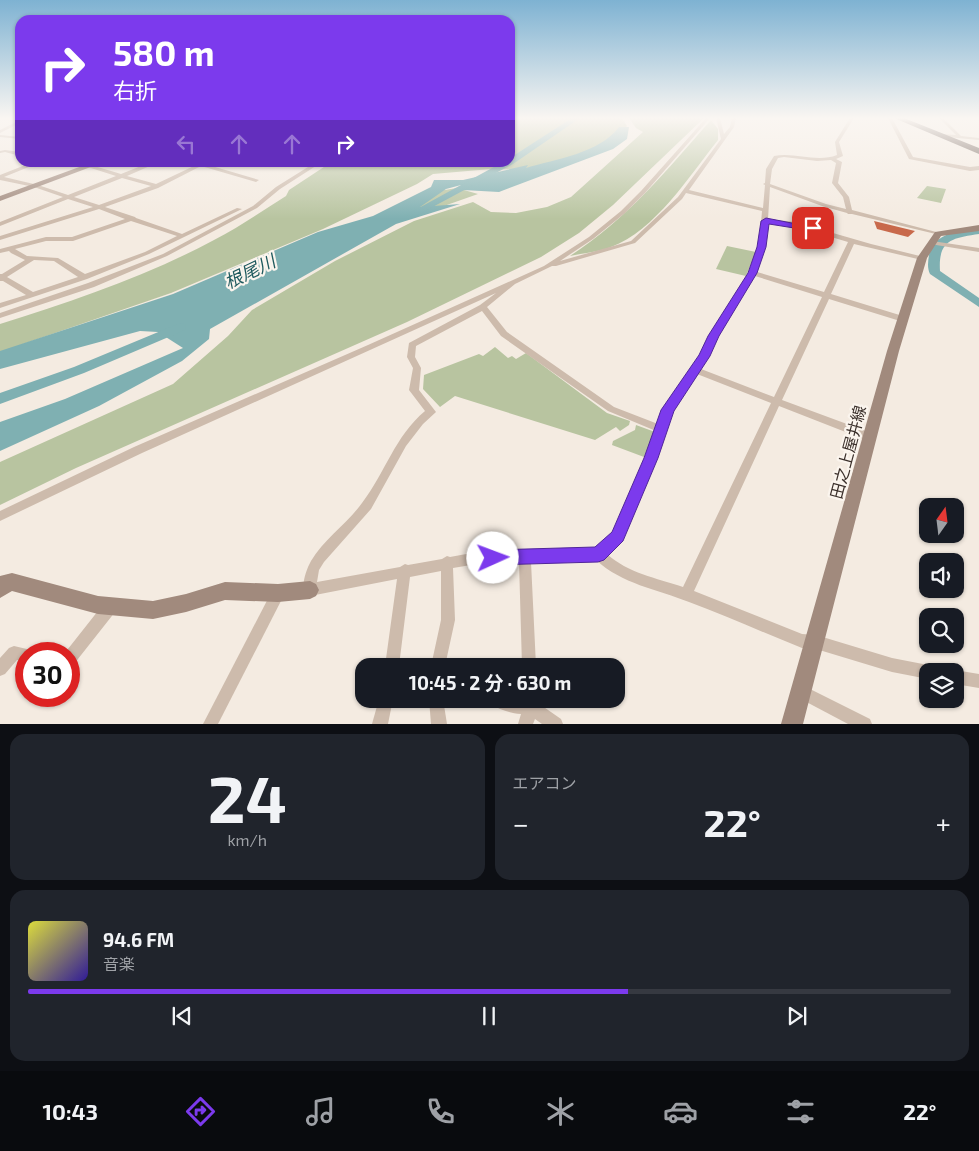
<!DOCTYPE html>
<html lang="ja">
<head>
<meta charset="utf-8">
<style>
	body { margin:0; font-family:"Exo 2","Noto Sans JP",sans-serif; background:#20242c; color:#f1f3f6; height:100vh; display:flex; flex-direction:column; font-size:19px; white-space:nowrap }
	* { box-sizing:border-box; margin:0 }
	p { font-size:16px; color:#9ea1a6 }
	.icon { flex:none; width:28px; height:28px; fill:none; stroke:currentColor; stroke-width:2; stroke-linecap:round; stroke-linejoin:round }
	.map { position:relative; height:724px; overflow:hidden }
	.sheet { display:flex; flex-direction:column; gap:10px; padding:10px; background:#0d0f14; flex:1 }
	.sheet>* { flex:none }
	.hud { position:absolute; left:15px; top:15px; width:500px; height:152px; border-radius:15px; box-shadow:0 1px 4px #0004; background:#7c3aed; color:#fff; overflow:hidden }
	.needle { width:32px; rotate:14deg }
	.fabs { position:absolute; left:919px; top:498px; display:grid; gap:10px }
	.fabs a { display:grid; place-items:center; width:45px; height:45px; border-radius:10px; background:#171b24; box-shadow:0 1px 4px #0004; font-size:25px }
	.speed { position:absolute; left:15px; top:642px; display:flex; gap:10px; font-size:25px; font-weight:700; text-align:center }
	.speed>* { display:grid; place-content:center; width:65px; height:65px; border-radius:50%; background:#171b24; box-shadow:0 1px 4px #0004; line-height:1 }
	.speed .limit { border:8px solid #d22; background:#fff; color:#111 }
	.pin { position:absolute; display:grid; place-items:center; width:42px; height:42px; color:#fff; margin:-21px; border-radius:10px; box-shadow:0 2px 8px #0006 }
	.me { position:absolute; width:55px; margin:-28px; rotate:88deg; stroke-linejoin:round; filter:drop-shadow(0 0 4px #0008) }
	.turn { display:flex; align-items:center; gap:18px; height:105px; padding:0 15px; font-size:22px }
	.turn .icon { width:65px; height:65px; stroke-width:2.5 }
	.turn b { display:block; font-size:35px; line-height:42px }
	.lanes { display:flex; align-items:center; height:48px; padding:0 15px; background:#0003; justify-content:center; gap:25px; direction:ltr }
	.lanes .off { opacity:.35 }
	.big { font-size:38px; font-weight:700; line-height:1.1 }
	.sheet .widget { flex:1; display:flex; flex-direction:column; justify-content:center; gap:8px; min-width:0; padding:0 18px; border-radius:15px; background:#20242c }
	.sheet .dial { align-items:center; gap:0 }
	.dial b { font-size:65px; line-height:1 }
	.song { display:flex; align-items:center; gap:15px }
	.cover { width:60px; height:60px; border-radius:8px; background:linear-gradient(135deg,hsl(60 70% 55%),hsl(250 70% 35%)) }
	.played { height:5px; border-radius:2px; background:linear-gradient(90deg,#7c3aed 65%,#363941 65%) }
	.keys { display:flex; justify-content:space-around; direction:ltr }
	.heat { display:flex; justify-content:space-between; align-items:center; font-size:28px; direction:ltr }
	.sheet .tiles { flex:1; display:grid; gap:10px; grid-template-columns:1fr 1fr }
	.widget:last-child { grid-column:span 2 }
	.trip { position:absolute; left:355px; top:658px; width:270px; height:50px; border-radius:15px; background:#171b24; box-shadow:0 1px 4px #0004; font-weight:700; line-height:50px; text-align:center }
	.dock { display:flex; height:80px; justify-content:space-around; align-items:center; background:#090b0e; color:#9ea1a6 }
	.dock .icon { width:35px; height:35px }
	.dock .active { color:#7c3aed }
	.dock b { font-size:22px; color:#f1f3f6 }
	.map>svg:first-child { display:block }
	.green { fill:#b8c4a0 }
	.water { fill:#7fb0b2 }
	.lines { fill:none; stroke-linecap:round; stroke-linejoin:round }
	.river { fill:#7fb0b2; fill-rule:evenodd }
	.building { fill:#c8694b }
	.street { fill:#cdbbac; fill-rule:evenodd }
	.secondary { fill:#a18a7d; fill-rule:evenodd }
	.highway { fill:#5c4a42; fill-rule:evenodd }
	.route { fill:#7c3aed; stroke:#51269a }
	.labels { text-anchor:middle; stroke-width:4.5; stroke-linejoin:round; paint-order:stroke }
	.street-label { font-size:16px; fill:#3b302b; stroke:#fbf5ee }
	.water-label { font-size:18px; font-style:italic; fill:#1f5a5e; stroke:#fbf5ee }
</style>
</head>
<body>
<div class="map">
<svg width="979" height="724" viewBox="0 0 979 724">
	<rect width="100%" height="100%" fill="#f4ebe1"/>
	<!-- green -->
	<g class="green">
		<path d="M510,118H622L627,126L611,142L534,170L491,169L433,174L417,184L323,229L171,293L0,352V324C73,301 147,276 214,240C239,227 262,211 286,196L289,190L330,163L510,162Z"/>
		<path d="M629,118H704L613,205L579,233L541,257L407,322L76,468L0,505V462L173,384L228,336L252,310L335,261L414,221L473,202L491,212L516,213L547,207L571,197L643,132L636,128Z"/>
		<path d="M711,120L718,129V140C690,175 655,231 611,247C599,252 583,253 570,256C626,220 667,170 711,120Z"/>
		<path d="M927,186L946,189L941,203L917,198Z"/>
		<path d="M457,188L478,194L424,213L392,215L420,194Z"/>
		<path d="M727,246L756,252L746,276L716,269Z"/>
		<path d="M495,347L508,358L512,356L516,359L526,353L607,413L630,421L629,425L620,431L616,427L595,440L455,396L440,407L423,389L424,375L479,354L483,356Z"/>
		<path d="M636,425L655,432L644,457L612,445L613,441L635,430Z"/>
	</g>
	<!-- water -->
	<path class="water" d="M619,127H629L627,139L613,149L499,192L463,190L461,185L446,189L420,207L460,204L396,224L210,329L209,339L182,361L99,406L0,451V422L65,399L183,348L158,332L140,331L0,369V351L173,294L318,232L373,216L431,187L434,180H463L528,165L526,168C556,159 600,153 619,127Z"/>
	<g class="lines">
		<!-- river -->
		<g class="river">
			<path d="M572,118H580L513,164L414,217L406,215L503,162H510V158Z"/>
			<path d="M979,228V234C952,238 938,240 940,271L979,298V307L930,274C927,268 928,261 929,255C934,232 960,231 979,228Z"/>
			<path d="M180,323L185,324L186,327L185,330L84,373L0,404V393L74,367Z"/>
		</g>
	</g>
	<!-- building -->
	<path class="building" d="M874,221L915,231L908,237L877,229Z"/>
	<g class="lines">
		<!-- street -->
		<g class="street">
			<path d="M706,118H710L645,193L625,213L593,239L560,261L631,241L678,197L721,139L716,118H720L724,134L730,127L732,118H736L734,127L689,190L763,208L765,185L763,184L765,183L766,169L774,156C795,152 817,163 837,155L835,142L850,118H854L839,142L843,156L836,159L842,162L838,183L849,197L852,210L940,233V235L852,214H848L847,213L822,206L770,187L768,219L795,222L871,244L924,257L925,258L922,260L854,244L831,294L906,317L907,319L906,321H900L829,299L782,400L874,434L875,437L874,440L870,441L866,440L779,406L694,591L802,634L816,635L892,658L928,665L933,667L935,671H928V679L892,672L816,649L802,648C764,633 727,616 689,602C656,589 622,584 596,560L531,562L536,666H522L519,562L477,564L453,568L455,620L445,666H431L441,620V571L410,577L399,666H385L397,579L310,596L305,594C301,585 306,570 311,561C324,539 347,524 362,503C385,473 395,436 425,411L409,390L413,368L407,357L409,343L480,305L496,293L142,453L0,521V511L134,447L368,345L544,266L589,237L621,211L641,191ZM784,157L817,161L831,160L836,163L832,183L843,197L846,209L826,204L770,184L772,169L778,158ZM686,193L762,211L759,247L749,273L709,336L701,356L691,368L665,408L658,424L614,407L507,332L487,307L515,284L552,266H556L635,243L682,199ZM767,223L794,226L848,242L824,292L757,272L765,247ZM755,276L822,297L774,397L701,369L709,356L717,336ZM482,311L501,336L608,411L656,431L646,458L614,532L595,548L477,552L450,557L447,556L442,559L408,565L405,564L400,567L317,582L319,570L324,562L371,509L406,446L423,424L436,412L419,390L421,368L415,357L416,346ZM697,374L771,403L683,587C656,578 628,573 607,554L622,540L656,458L673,411Z"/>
			<path d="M888,118H892L913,157L970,167L979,166V170L970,171L909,159Z"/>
			<path d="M939,118H943L961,136L979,138V140L937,136V134H939L956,135Z"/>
			<path d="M20,120V123L0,133V130Z"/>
			<path d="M0,135L20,137V139L0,137Z"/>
			<path d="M5,150L20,152V156L5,152L0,153V151Z"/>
			<path d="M33,162H41L4,177L38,185L68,195L116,176L72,162H81L121,174L151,162H159L127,176L156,184L196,165L189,162H207L205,164L259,180L256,182L201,166L158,188L105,207L135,217L136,218L182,234L237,208L242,209L149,254L87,279L0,308V303L26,295L3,281H0V274H2L25,260L11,253L9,251L0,253V249L46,237H72L125,219L99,209L0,240V236L93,207L68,199L0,226V222L63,197L34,187L0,180V175ZM122,178L151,186L99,205L74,197ZM131,221L177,236L145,252L85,274L58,258L27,256L15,249L46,241H73ZM34,260L54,261L78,277L33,292L7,277Z"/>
			<path d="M316,162H322L280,189L257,208L167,256L94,287L0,318V313L88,283L163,254L253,206L276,187Z"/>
			<path d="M932,241L979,248V252L930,244L929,243Z"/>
			<path d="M278,587L283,589L284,593L283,597L218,724H203L273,589Z"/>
			<path d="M110,601L115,602L117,607L115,612L74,664L69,666V654H64L105,602Z"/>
			<path d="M14,646L31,650L32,654H26V662L17,660L5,674L0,676V658L9,648Z"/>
			<path d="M955,670L979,674V688L955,684V671H951Z"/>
			<path d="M802,685L870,719L872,724H848L797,697L795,692L797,687Z"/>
			<path d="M379,699H393L388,724H372Z"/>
			<path d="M429,699H443L447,724H431Z"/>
			<path d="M488,699H538V703L561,719L563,724H542L535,719L533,724H518L521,714C509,713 501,710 490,704Z"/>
		</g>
		<!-- secondary -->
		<g class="secondary">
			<path d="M93,162H104L0,201V196Z"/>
			<path d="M979,225V231L941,236L927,258L899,351L803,724H781L887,351L917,258L935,232Z"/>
			<path d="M12,573L98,596L153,601L186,594L225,582L278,584L310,581L316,584L319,590L316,596L310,599L278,602L225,600L186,612L153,619L98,614L12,591L0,598V576Z"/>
		</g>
		<!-- highway -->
		<path class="highway" d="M894,118H904L979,148V154Z"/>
	</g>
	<!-- sky -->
	<linearGradient id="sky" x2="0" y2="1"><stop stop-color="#7eb2d2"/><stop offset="0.54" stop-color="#faf6f2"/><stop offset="1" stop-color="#faf6f2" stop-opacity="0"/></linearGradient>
	<rect width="979" height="219" fill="url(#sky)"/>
	<!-- route -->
	<path class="route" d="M766,218L817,228L813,231L769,224L766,247L757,273L719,336L710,356L674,411L658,458L623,541L604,560L598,562L493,565L487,563L485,558L487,552L493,550L595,547L612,532L644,458L661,410L699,355L708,336L748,273L757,247L761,221Z"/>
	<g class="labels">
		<!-- street labels -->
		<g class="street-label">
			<text transform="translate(848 452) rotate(-75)" y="6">田之上屋井線</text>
		</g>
		<!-- water labels -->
		<g class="water-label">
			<text transform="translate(250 272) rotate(-26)" y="6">根尾川</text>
		</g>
	</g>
</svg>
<div class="fabs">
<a><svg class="needle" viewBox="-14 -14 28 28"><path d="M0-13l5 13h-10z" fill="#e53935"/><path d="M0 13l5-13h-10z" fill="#9ea1a6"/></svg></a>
<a><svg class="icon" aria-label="sound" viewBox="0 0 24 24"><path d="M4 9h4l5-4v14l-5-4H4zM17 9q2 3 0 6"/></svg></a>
<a><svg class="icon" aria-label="search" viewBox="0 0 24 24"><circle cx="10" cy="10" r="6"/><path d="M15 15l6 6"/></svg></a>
<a><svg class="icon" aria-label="layers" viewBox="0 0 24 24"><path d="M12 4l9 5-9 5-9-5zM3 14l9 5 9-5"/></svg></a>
</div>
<div class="speed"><div class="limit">30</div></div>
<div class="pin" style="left:813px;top:228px;background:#d93025"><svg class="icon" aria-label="arrive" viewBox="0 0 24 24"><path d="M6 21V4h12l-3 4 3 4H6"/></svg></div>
<svg class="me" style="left:493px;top:558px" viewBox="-20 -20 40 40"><circle r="19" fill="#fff"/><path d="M0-13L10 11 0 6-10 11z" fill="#7c3aed"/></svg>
<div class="trip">10:45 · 2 分 · 630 m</div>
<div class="hud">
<div class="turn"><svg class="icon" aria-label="right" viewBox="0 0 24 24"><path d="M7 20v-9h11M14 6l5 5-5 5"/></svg><div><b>580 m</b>右折</div></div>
<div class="lanes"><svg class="icon off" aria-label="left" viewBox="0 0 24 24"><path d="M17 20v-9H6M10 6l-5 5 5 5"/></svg><svg class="icon off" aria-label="ahead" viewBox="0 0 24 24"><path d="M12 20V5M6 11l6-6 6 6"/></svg><svg class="icon off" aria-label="ahead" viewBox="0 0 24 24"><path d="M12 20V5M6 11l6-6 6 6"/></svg><svg class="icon" aria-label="right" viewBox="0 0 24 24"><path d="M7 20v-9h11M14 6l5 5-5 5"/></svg></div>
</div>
</div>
<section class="sheet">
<div class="tiles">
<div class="widget dial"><b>24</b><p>km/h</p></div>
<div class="widget"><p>エアコン</p>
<div class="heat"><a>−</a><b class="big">22°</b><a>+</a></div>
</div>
<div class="widget">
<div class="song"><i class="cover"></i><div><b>94.6 FM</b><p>音楽</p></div></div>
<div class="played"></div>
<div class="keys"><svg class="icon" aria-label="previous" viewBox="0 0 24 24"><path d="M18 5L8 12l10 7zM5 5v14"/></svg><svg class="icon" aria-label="pause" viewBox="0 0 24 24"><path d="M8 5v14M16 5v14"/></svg><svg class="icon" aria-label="next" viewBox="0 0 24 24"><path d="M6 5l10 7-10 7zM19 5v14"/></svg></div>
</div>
</div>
</section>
<nav class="dock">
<b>10:43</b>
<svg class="icon active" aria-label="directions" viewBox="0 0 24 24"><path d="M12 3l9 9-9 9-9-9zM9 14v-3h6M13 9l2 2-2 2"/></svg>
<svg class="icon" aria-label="music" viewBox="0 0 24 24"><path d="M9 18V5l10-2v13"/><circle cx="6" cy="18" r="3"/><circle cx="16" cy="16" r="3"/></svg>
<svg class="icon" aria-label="phone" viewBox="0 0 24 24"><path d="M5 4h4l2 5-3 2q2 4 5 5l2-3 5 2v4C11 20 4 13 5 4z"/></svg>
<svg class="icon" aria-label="climate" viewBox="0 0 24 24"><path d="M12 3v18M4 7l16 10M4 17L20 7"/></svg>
<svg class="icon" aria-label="car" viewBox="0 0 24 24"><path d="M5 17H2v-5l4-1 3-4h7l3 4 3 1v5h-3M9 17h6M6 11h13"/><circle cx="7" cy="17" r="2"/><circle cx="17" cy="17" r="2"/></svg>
<svg class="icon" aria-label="filters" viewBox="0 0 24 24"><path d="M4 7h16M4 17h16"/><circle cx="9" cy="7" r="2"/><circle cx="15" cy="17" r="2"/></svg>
<b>22°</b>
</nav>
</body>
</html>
